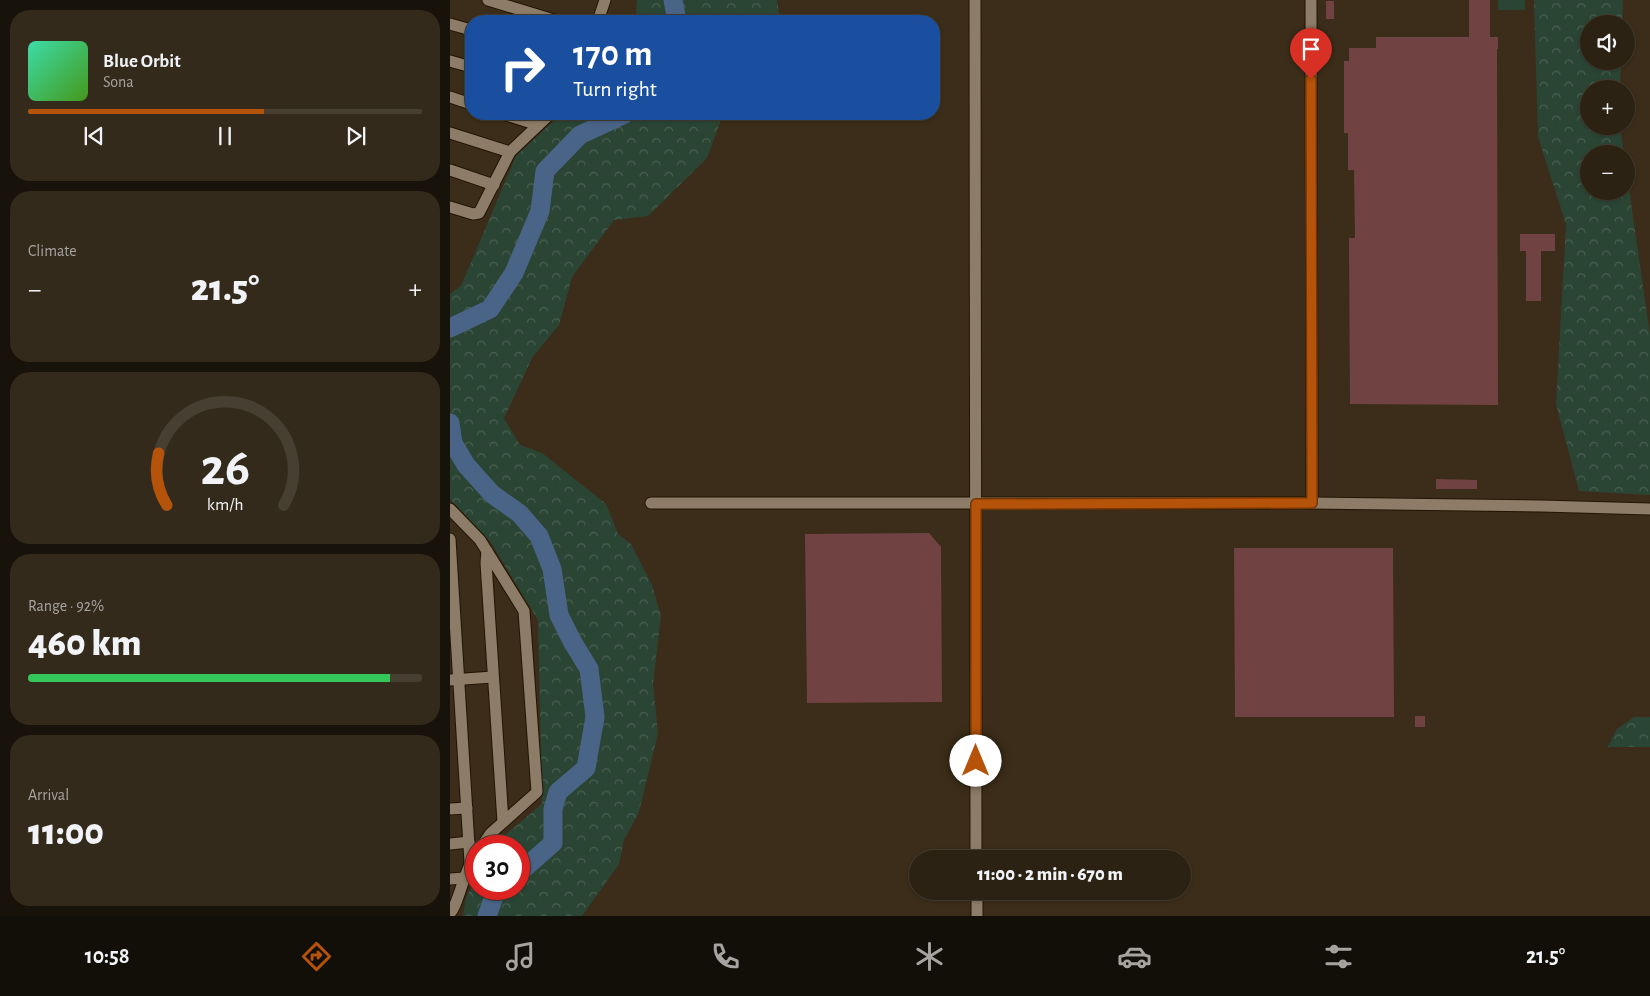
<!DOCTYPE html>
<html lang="en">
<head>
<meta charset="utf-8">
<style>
	body { margin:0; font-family:"Alegreya Sans",sans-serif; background:#342a1c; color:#f1f3f6; height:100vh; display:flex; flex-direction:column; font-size:19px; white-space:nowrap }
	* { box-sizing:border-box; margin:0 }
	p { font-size:16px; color:#a6a4a0 }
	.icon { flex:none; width:28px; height:28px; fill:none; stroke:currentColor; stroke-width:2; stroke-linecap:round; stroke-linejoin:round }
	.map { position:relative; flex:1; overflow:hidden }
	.sheet { display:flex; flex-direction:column; gap:10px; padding:10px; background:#18130a; width:450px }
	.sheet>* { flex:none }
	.hud { position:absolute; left:15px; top:15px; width:475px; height:105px; border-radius:20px; box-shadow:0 1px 4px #0004,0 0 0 1px #483f33; background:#1a4fa0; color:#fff; overflow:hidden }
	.fabs { position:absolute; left:1130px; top:15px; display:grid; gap:10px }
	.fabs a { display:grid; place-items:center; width:55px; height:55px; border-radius:50%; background:#2c2213; box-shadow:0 1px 4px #0004,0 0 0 1px #483f33; font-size:25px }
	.speed { position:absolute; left:15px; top:835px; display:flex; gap:10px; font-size:25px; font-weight:700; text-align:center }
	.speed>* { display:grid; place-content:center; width:65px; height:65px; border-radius:50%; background:#2c2213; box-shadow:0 1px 4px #0004,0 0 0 1px #483f33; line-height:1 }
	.speed .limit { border:8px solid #d22; background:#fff; color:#111 }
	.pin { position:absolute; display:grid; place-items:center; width:42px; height:42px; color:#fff; margin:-51px -21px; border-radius:50% 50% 50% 0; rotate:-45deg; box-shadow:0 0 5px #0007 }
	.pin .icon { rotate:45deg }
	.me { position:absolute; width:55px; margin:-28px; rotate:0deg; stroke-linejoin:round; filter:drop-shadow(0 0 4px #0008) }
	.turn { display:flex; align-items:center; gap:18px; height:105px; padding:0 25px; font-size:22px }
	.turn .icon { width:65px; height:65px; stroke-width:2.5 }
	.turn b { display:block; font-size:35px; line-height:42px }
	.big { font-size:38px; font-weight:800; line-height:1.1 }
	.sheet .card { flex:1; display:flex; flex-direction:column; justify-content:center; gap:8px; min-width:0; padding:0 18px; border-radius:20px; background:#342a1c }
	.sheet .dial { align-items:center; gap:0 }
	.dial svg { height:130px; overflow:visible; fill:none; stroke:#483f33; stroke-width:7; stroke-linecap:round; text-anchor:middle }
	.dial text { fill:#f1f3f6; stroke:none }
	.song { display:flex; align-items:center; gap:15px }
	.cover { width:60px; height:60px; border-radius:8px; background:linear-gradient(135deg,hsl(160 70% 55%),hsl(100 70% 35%)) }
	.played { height:5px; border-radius:2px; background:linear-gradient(90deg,#b45309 60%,#483f33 60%) }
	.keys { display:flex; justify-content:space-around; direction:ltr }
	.heat { display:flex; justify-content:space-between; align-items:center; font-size:28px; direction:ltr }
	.charge { height:8px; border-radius:4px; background:linear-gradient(90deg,#34c759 92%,#483f33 0) }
	.trip { position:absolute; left:459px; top:850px; width:282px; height:50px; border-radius:25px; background:#2c2213; box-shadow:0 1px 4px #0004,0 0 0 1px #483f33; font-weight:800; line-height:50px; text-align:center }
	.menu { display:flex; height:80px; justify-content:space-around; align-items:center; background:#120e08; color:#a6a4a0 }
	.menu .icon { width:35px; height:35px }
	.menu .on { color:#b45309 }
	.menu b { font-size:22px; color:#f1f3f6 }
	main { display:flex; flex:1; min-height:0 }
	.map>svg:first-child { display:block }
	.forest { fill:url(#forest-crowns) }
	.park { fill:#2b4535 }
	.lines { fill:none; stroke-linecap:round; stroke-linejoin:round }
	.river { stroke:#4a6487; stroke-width:19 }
	.building { fill:#714242 }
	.minor-casing { stroke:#211503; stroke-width:13 }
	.minor { stroke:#8d7c67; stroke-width:11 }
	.route-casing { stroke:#753606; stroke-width:12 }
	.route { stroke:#b45309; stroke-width:9 }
</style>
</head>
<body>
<main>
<section class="sheet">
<div class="card">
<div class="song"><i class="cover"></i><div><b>Blue Orbit</b><p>Sona</p></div></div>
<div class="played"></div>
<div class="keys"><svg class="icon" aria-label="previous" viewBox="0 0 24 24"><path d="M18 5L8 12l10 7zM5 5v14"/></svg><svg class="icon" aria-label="pause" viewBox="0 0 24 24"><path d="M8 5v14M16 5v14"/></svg><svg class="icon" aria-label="next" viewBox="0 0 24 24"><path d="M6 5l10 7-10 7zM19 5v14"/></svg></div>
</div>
<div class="card"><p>Climate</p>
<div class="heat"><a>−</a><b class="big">21.5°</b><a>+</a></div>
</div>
<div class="card dial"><svg viewBox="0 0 100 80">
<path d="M14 69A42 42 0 1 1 86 69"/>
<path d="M14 69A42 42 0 0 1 9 37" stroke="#b45309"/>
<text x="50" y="56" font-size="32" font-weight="700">26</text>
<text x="50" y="72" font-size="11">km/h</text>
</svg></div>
<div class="card"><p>Range · 92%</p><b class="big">460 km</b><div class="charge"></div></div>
<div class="card"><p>Arrival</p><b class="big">11:00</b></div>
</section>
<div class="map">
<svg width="1200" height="916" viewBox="0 0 1200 916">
	<defs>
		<pattern id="forest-crowns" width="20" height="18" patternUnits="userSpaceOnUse" patternTransform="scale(1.25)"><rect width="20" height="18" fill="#2b4535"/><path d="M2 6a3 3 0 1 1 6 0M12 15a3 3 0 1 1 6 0" fill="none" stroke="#495f51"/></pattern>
	</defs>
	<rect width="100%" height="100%" fill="#3b2d19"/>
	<!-- forest -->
	<g class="forest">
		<path d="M187,0H327L330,21H182L186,14Z"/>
		<path d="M1084,0H1173L1172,24H1139V61H1171L1170,89H1139V126H1170L1174,154H1139V191H1176V168L1200,335V495L1129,491L1106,404L1116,224L1088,137Z"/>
		<path d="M111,114H273L257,158L198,216L164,220L122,277L109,325L82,358L54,418L70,445L92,453L156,504L168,534L181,544L202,585L211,616L203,684L208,733L189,812L174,840L169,864L132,916H13L16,898L26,877V889H69V846H42L92,804L88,620L40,541L0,499V294L11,286L66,156Z"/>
		<path d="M1184,717H1200V747H1158L1166,730Z"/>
	</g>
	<!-- park -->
	<rect class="park" x="1048" y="0" width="27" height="10"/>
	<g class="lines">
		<!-- river -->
		<g class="river">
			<path d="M223,0L227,21"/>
			<path d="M0,328L40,309L64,273L90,211L95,171L130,135L175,114"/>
			<path d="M0,423L3,443L16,465L42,494L70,514L89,536L102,569L109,615L122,641L139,669L145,717L136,768L108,792L103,809V843L69,873"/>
			<path d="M37,916L45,894L51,889"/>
		</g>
	</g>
	<!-- building -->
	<g class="building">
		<path d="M1019,0H1040V37H1048V49H1047L1048,405L900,404L899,238H905L904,170H898V133H894V61H899V48H926V37H1019Z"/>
		<rect x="876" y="1" width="8" height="18"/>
		<path d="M1070,234H1105V251H1091V301H1076V251H1070Z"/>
		<path d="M986,479L1027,480V489H986Z"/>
		<path d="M479,533L491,547L492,702L357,703L355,534Z"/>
		<path d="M784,548H943L944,717H785Z"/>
		<rect x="965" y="716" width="10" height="11"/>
	</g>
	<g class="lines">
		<defs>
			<g id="minor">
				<path d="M38,0L107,21"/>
				<path d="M525,0L526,859"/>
				<path d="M861,0L862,503"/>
				<path d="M148,21L155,0"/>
				<path d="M0,24L21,30"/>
				<path d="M0,61L21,67"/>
				<path d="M0,97L21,104"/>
				<path d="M53,114L88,125"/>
				<path d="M0,133L60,152"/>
				<path d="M0,170L44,185"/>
				<path d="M0,207L23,214L29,213L60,152L100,114"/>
				<path d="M201,503H862L1091,506L1200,509"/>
				<path d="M0,509L30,540L74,611L87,792L41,833L32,846"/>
				<path d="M0,539L20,862"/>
				<path d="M37,551L36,563L53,822"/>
				<path d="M0,680L43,677"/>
				<path d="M0,809L17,808"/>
				<path d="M0,844L19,842"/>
				<path d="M0,879L14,878"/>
				<path d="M0,913C7,908 15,869 24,857"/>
				<path d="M527,916V891"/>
			</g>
		</defs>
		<!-- minor casing -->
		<use href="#minor" class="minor-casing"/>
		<!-- minor -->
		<use href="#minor" class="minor"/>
	</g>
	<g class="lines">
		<defs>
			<path id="route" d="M526,761V504L862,503L861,79"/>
		</defs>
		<!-- route casing -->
		<use href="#route" class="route-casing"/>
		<!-- route -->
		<use href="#route" class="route"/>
	</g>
</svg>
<div class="fabs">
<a><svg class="icon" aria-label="sound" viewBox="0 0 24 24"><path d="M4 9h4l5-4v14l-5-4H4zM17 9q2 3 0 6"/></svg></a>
<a>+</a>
<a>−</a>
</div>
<div class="speed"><div class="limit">30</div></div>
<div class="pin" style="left:861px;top:79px;background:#d93025"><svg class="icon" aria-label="arrive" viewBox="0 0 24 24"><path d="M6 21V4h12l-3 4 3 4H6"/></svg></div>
<svg class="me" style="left:526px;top:761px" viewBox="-20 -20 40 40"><circle r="19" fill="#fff"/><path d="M0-13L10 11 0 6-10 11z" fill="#b45309"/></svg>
<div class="trip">11:00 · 2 min · 670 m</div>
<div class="hud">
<div class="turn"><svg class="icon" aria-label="right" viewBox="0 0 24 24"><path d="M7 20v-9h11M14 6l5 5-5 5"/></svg><div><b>170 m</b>Turn right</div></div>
</div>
</div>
</main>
<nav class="menu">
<b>10:58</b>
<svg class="icon on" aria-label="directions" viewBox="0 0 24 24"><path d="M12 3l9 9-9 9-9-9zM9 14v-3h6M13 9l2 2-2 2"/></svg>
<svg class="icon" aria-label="music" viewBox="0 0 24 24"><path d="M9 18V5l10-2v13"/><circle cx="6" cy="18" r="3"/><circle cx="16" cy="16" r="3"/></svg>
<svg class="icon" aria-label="phone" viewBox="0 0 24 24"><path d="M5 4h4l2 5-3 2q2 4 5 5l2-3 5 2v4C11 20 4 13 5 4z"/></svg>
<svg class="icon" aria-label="climate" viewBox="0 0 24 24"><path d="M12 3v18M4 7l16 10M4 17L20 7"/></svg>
<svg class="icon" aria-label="car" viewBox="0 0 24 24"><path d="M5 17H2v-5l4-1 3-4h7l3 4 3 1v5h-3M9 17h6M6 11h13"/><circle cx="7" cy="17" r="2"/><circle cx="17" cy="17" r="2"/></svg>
<svg class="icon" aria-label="filters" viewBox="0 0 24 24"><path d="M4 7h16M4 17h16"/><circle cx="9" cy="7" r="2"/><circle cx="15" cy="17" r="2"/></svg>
<b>21.5°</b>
</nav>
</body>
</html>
